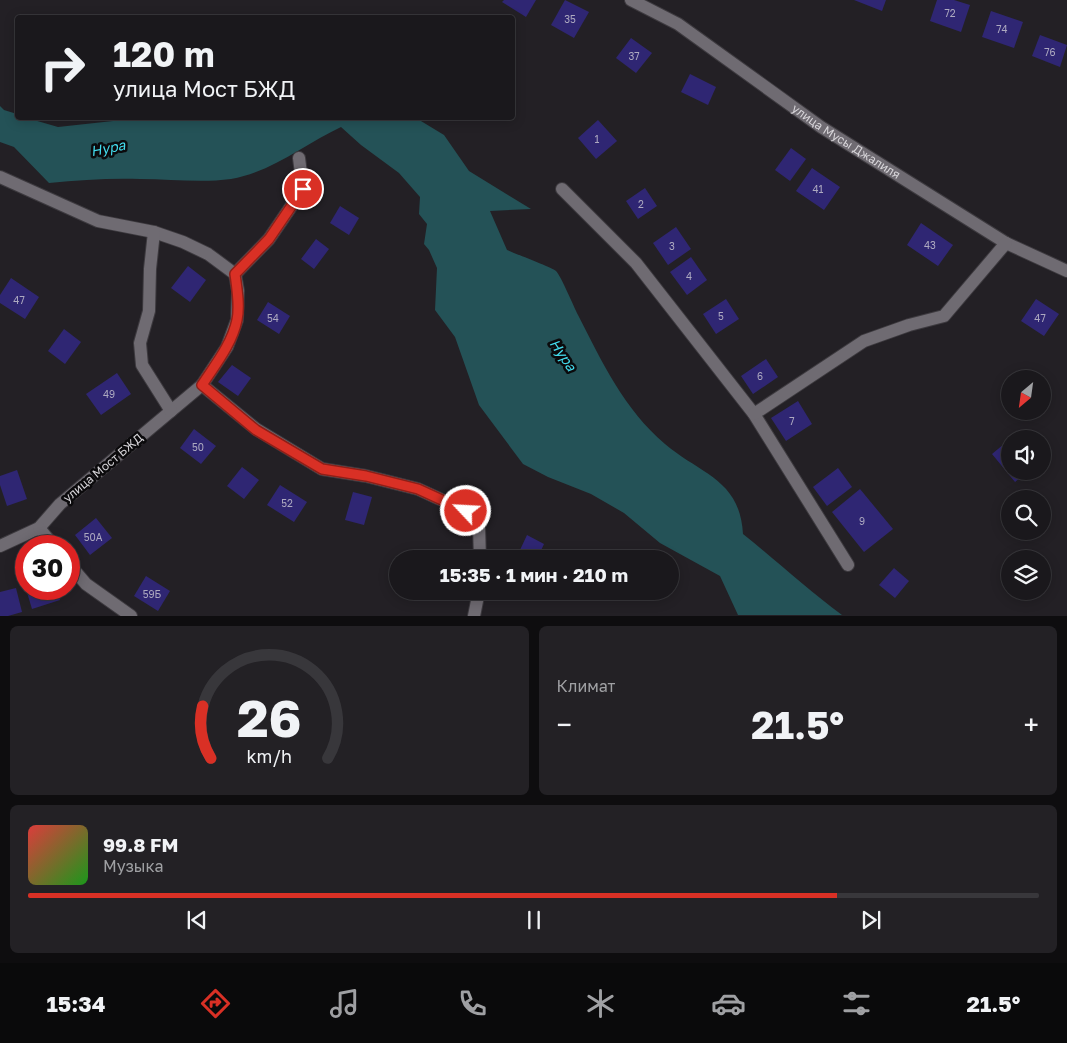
<!DOCTYPE html>
<html lang="ru">
<head>
<meta charset="utf-8">
<style>
	body { margin:0; font-family:"Golos Text",sans-serif; background:#232125; color:#f1f3f6; height:100vh; display:flex; flex-direction:column; font-size:19px; white-space:nowrap }
	* { box-sizing:border-box; margin:0 }
	p { font-size:16px; color:#9fa0a3 }
	.icon { flex:none; width:28px; height:28px; fill:none; stroke:currentColor; stroke-width:2; stroke-linecap:round; stroke-linejoin:round }
	.map { position:relative; height:616px; overflow:hidden }
	.side { display:flex; flex-direction:column; gap:10px; padding:10px; background:#0e0d0f; flex:1 }
	.side>* { flex:none }
	.top-card { position:absolute; left:15px; top:15px; width:500px; height:105px; border-radius:5px; box-shadow:0 2px 12px #0003,0 0 0 1px #38373b; background:#1a181c; color:#f1f3f6; overflow:hidden }
	.needle { width:32px; rotate:209deg }
	.tools { position:absolute; left:1001px; top:370px; display:grid; gap:10px }
	.tools a { display:grid; place-items:center; width:50px; height:50px; border-radius:50%; background:#1a181c; box-shadow:0 2px 12px #0003,0 0 0 1px #38373b; font-size:25px }
	.speed { position:absolute; left:15px; top:535px; display:flex; gap:10px; font-size:25px; font-weight:700; text-align:center }
	.speed>* { display:grid; place-content:center; width:65px; height:65px; border-radius:50%; background:#1a181c; box-shadow:0 2px 12px #0003,0 0 0 1px #38373b; line-height:1 }
	.speed .limit { border:8px solid #d22; background:#fff; color:#111 }
	.pin { position:absolute; display:grid; place-items:center; width:42px; height:42px; color:#fff; margin:-21px; border:2px solid #fff; border-radius:50%; box-shadow:0 1px 5px #0007 }
	.me { position:absolute; width:55px; margin:-28px; rotate:295deg; stroke-linejoin:round; filter:drop-shadow(0 0 4px #0008) }
	.turn { display:flex; align-items:center; gap:18px; height:105px; padding:0 15px; font-size:22px }
	.turn .icon { width:65px; height:65px; stroke-width:2.5 }
	.turn b { display:block; font-size:35px; line-height:42px }
	.big { font-size:38px; font-weight:700; line-height:1.1 }
	.side .card { flex:1; display:flex; flex-direction:column; justify-content:center; gap:8px; min-width:0; padding:0 18px; border-radius:8px; background:#232125 }
	.side .dial { align-items:center; gap:0 }
	.dial svg { height:130px; overflow:visible; fill:none; stroke:#38373b; stroke-width:7; stroke-linecap:round; text-anchor:middle }
	.dial text { fill:#f1f3f6; stroke:none }
	.song { display:flex; align-items:center; gap:15px }
	.cover { width:60px; height:60px; border-radius:8px; background:linear-gradient(135deg,hsl(0 70% 55%),hsl(120 70% 35%)) }
	.played { height:5px; border-radius:2px; background:linear-gradient(90deg,#d93025 80%,#38373b 80%) }
	.keys { display:flex; justify-content:space-around; direction:ltr }
	.heat { display:flex; justify-content:space-between; align-items:center; font-size:28px; direction:ltr }
	.side .tiles { flex:1; display:grid; gap:10px; grid-template-columns:1fr 1fr }
	.card:last-child { grid-column:span 2 }
	.trip { position:absolute; left:389px; top:550px; width:290px; height:50px; border-radius:25px; background:#1a181c; box-shadow:0 2px 12px #0003,0 0 0 1px #38373b; font-weight:700; line-height:50px; text-align:center }
	.dock { display:flex; height:80px; justify-content:space-around; align-items:center; background:#0a0a0b; color:#9fa0a3 }
	.dock .icon { width:35px; height:35px }
	.dock .selected { color:#d93025 }
	.dock b { font-size:22px; color:#f1f3f6 }
	.map>svg:first-child { display:block }
	.water { fill:#245257 }
	.building { fill:#2f2673 }
	.lines { fill:none; stroke-linecap:round; stroke-linejoin:round }
	.minor-casing { stroke:#3d3a3f; stroke-width:14 }
	.minor { stroke:#6f6b72; stroke-width:12 }
	.route-casing { stroke:#8d1f18; stroke-width:12 }
	.route { stroke:#d93025; stroke-width:9 }
	.labels { text-anchor:middle; stroke-width:5; stroke-linejoin:round; paint-order:stroke }
	.number-label { font-size:10px; fill:#ada9c0 }
	.street-label { font-size:12px; fill:#d7d5d9; stroke:#0b0a0c }
	.water-label { font-size:14px; font-style:italic; fill:#43dbec; stroke:#0b0a0c }
</style>
</head>
<body>
<div class="map">
<svg width="1067" height="616" viewBox="0 0 1067 616">
	<rect width="100%" height="100%" fill="#232025"/>
	<!-- water -->
	<path class="water" d="M0,106L4,110L17,114L18,118H27L58,127L113,121L120,118H416L444,135L469,171L531,209L490,211L507,250C516,254 551,267 556,271C561,276 574,307 578,315C602,362 624,409 665,444C700,474 740,479 743,534C777,561 808,590 842,615H738L720,576L660,543L624,513L591,494L548,477L523,464L479,405L455,337L435,310L437,268L429,250L424,244L427,224L419,214L420,197L399,173L361,145L341,127C305,144 272,172 231,179C201,183 171,179 140,179C110,178 80,180 49,183L14,147L0,142Z"/>
	<!-- building -->
	<g class="building">
		<path d="M504,0H536L526,17L502,2Z"/>
		<path d="M565,0L589,12L574,38L551,25Z"/>
		<path d="M854,0H886L882,11Z"/>
		<path d="M937,0H954L970,5L961,32L930,21Z"/>
		<path d="M991,11L1023,22L1014,48L982,37Z"/>
		<path d="M1040,35L1067,45L1060,67L1032,56Z"/>
		<path d="M631,38L652,53L636,73L616,58Z"/>
		<path d="M690,74L716,87L708,105L681,92Z"/>
		<path d="M598,120L617,141L596,159L578,138Z"/>
		<path d="M791,148L806,159L790,181L775,170Z"/>
		<path d="M812,168L840,187L824,210L796,191Z"/>
		<path d="M645,188L657,206L638,219L626,201Z"/>
		<path d="M340,206L359,218L349,235L330,223Z"/>
		<path d="M921,223L953,245L938,266L907,245Z"/>
		<path d="M676,227L691,249L668,265L653,243Z"/>
		<path d="M316,239L329,249L314,269L301,259Z"/>
		<path d="M691,257L707,280L687,295L670,272Z"/>
		<path d="M188,266L206,280L190,302L171,288Z"/>
		<path d="M11,278L39,297L25,319L0,303V295Z"/>
		<path d="M726,299L739,319L716,334L703,314Z"/>
		<path d="M1036,299L1059,314L1044,336L1021,321Z"/>
		<path d="M268,302L290,316L279,334L257,320Z"/>
		<path d="M64,329L81,342L65,364L48,351Z"/>
		<path d="M766,359L778,377L753,394L741,376Z"/>
		<path d="M232,365L251,378L238,396L218,382Z"/>
		<path d="M117,373L131,394L101,415L86,394Z"/>
		<path d="M798,401L812,424L786,441L771,418Z"/>
		<path d="M194,429L216,446L201,464L180,448Z"/>
		<path d="M1010,439V471H1028L1015,482L992,454Z"/>
		<path d="M242,467L259,480L244,499L227,486Z"/>
		<path d="M838,468L852,487L827,506L813,487Z"/>
		<path d="M17,470L27,499L7,506L0,485V476Z"/>
		<path d="M280,485L307,502L294,522L267,505Z"/>
		<path d="M860,489L893,529L864,552L832,512Z"/>
		<path d="M353,492L372,497L364,525L345,520Z"/>
		<path d="M459,516L470,522L465,532L454,526Z"/>
		<path d="M96,518L112,538L90,555L75,535Z"/>
		<path d="M527,535L544,544L537,559L520,550Z"/>
		<path d="M894,568L909,581L895,598L879,585Z"/>
		<path d="M146,576L170,591L158,611L134,596Z"/>
		<path d="M16,588L22,612L8,616H0V592Z"/>
		<path d="M26,589H57L60,600L32,609Z"/>
	</g>
	<g class="lines">
		<defs>
			<g id="minor">
				<path id="s1" d="M631,0L678,24L821,127L1006,243L1067,271"/>
				<path d="M0,177L98,221L154,232L183,242L208,254L235,274L238,291L237,320L227,347L202,385L60,504L39,528L0,546"/>
				<path d="M562,189L636,263L754,414L848,565"/>
				<path d="M154,232L150,269L149,311L140,343L142,365L171,411"/>
				<path d="M235,274L269,239L303,189L299,158"/>
				<path d="M202,385L256,429L322,469L366,476L418,489L466,511L479,527L480,559"/>
				<path d="M754,414L864,341L909,325L944,316L1006,243"/>
				<path d="M39,528L54,546"/>
				<path d="M69,564L86,584L131,616"/>
				<path d="M474,616L479,591"/>
			</g>
		</defs>
		<!-- minor casing -->
		<use href="#minor" class="minor-casing"/>
		<!-- minor -->
		<use href="#minor" class="minor"/>
	</g>
	<g class="lines">
		<defs>
			<path id="route" d="M303,189L269,239L235,274C237,289 240,306 237,320C232,344 215,365 202,385L256,430L322,469L366,476L418,489L466,511"/>
		</defs>
		<!-- route casing -->
		<use href="#route" class="route-casing"/>
		<!-- route -->
		<use href="#route" class="route"/>
	</g>
	<g class="labels">
		<!-- number labels -->
		<g class="number-label">
			<text x="950" y="17">72</text>
			<text x="570" y="23">35</text>
			<text x="1002" y="33">74</text>
			<text x="1050" y="56">76</text>
			<text x="634" y="60">37</text>
			<text x="597" y="143">1</text>
			<text x="818" y="193">41</text>
			<text x="641" y="208">2</text>
			<text x="930" y="249">43</text>
			<text x="672" y="250">3</text>
			<text x="689" y="280">4</text>
			<text x="19" y="304">47</text>
			<text x="721" y="320">5</text>
			<text x="273" y="322">54</text>
			<text x="1040" y="322">47</text>
			<text x="760" y="380">6</text>
			<text x="109" y="398">49</text>
			<text x="792" y="425">7</text>
			<text x="198" y="451">50</text>
			<text x="287" y="507">52</text>
			<text x="862" y="525">9</text>
			<text x="93" y="541">50А</text>
			<text x="152" y="598">59Б</text>
		</g>
		<!-- street labels -->
		<g class="street-label">
			<text dy="4" stroke="none"><textPath href="#s1" startOffset="258">улица Мусы Джалиля</textPath></text>
			<text transform="translate(103 468) rotate(-40)" y="4">улица Мост БЖД</text>
		</g>
		<!-- water labels -->
		<g class="water-label">
			<text transform="translate(108 148) rotate(-11)" y="5">Нура</text>
			<text transform="translate(563 355) rotate(56)" y="5">Нура</text>
		</g>
	</g>
</svg>
<div class="tools">
<a><svg class="needle" viewBox="-14 -14 28 28"><path d="M0-13l5 13h-10z" fill="#e53935"/><path d="M0 13l5-13h-10z" fill="#9fa0a3"/></svg></a>
<a><svg class="icon" aria-label="sound" viewBox="0 0 24 24"><path d="M4 9h4l5-4v14l-5-4H4zM17 9q2 3 0 6"/></svg></a>
<a><svg class="icon" aria-label="search" viewBox="0 0 24 24"><circle cx="10" cy="10" r="6"/><path d="M15 15l6 6"/></svg></a>
<a><svg class="icon" aria-label="layers" viewBox="0 0 24 24"><path d="M12 4l9 5-9 5-9-5zM3 14l9 5 9-5"/></svg></a>
</div>
<div class="speed"><div class="limit">30</div></div>
<div class="pin" style="left:303px;top:189px;background:#d93025"><svg class="icon" aria-label="arrive" viewBox="0 0 24 24"><path d="M6 21V4h12l-3 4 3 4H6"/></svg></div>
<svg class="me" style="left:466px;top:511px" viewBox="-20 -20 40 40"><circle r="17" fill="#d93025" stroke="#fff" stroke-width="3"/><path d="M0-11L8 9 0 5-8 9z" fill="#fff"/></svg>
<div class="trip">15:35 · 1 мин · 210 m</div>
<div class="top-card">
<div class="turn"><svg class="icon" aria-label="right" viewBox="0 0 24 24"><path d="M7 20v-9h11M14 6l5 5-5 5"/></svg><div><b>120 m</b>улица Мост БЖД</div></div>
</div>
</div>
<section class="side">
<div class="tiles">
<div class="card dial"><svg viewBox="0 0 100 80">
<path d="M14 69A42 42 0 1 1 86 69"/>
<path d="M14 69A42 42 0 0 1 9 37" stroke="#d93025"/>
<text x="50" y="56" font-size="32" font-weight="700">26</text>
<text x="50" y="72" font-size="11">km/h</text>
</svg></div>
<div class="card"><p>Климат</p>
<div class="heat"><a>−</a><b class="big">21.5°</b><a>+</a></div>
</div>
<div class="card">
<div class="song"><i class="cover"></i><div><b>99.8 FM</b><p>Музыка</p></div></div>
<div class="played"></div>
<div class="keys"><svg class="icon" aria-label="previous" viewBox="0 0 24 24"><path d="M18 5L8 12l10 7zM5 5v14"/></svg><svg class="icon" aria-label="pause" viewBox="0 0 24 24"><path d="M8 5v14M16 5v14"/></svg><svg class="icon" aria-label="next" viewBox="0 0 24 24"><path d="M6 5l10 7-10 7zM19 5v14"/></svg></div>
</div>
</div>
</section>
<nav class="dock">
<b>15:34</b>
<svg class="icon selected" aria-label="directions" viewBox="0 0 24 24"><path d="M12 3l9 9-9 9-9-9zM9 14v-3h6M13 9l2 2-2 2"/></svg>
<svg class="icon" aria-label="music" viewBox="0 0 24 24"><path d="M9 18V5l10-2v13"/><circle cx="6" cy="18" r="3"/><circle cx="16" cy="16" r="3"/></svg>
<svg class="icon" aria-label="phone" viewBox="0 0 24 24"><path d="M5 4h4l2 5-3 2q2 4 5 5l2-3 5 2v4C11 20 4 13 5 4z"/></svg>
<svg class="icon" aria-label="climate" viewBox="0 0 24 24"><path d="M12 3v18M4 7l16 10M4 17L20 7"/></svg>
<svg class="icon" aria-label="car" viewBox="0 0 24 24"><path d="M5 17H2v-5l4-1 3-4h7l3 4 3 1v5h-3M9 17h6M6 11h13"/><circle cx="7" cy="17" r="2"/><circle cx="17" cy="17" r="2"/></svg>
<svg class="icon" aria-label="filters" viewBox="0 0 24 24"><path d="M4 7h16M4 17h16"/><circle cx="9" cy="7" r="2"/><circle cx="15" cy="17" r="2"/></svg>
<b>21.5°</b>
</nav>
</body>
</html>
